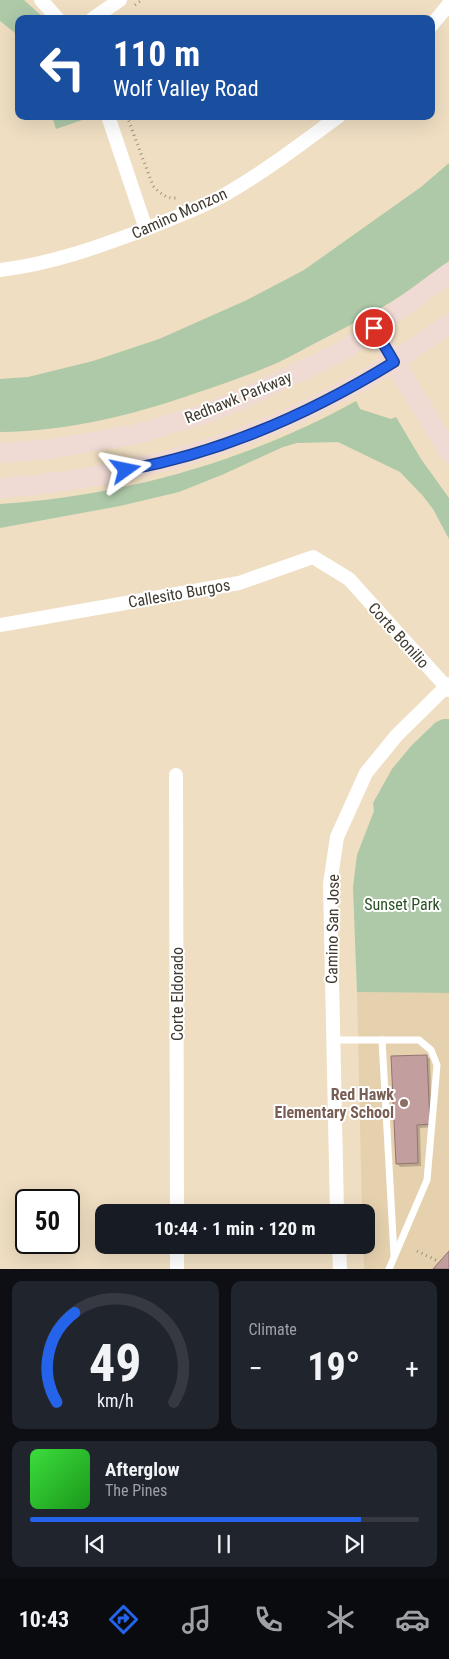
<!DOCTYPE html>
<html lang="en">
<head>
<meta charset="utf-8">
<style>
	body { margin:0; font-family:"Roboto Condensed",sans-serif; background:#20242c; color:#f1f3f6; height:100vh; display:flex; flex-direction:column; font-size:19px; white-space:nowrap }
	* { box-sizing:border-box; margin:0 }
	p { font-size:16px; color:#9ea1a6 }
	.icon { flex:none; width:28px; height:28px; fill:none; stroke:currentColor; stroke-width:2; stroke-linecap:round; stroke-linejoin:round }
	.map { position:relative; height:1269px; overflow:hidden }
	.details { display:flex; flex-direction:column; gap:12px; padding:12px; background:#0d0f14; flex:1 }
	.details>* { flex:none }
	.top-card { position:absolute; left:15px; top:15px; width:420px; height:105px; border-radius:10px; box-shadow:0 5px 20px #0002; background:#1a4fa0; color:#fff; overflow:hidden }
	.speed { position:absolute; left:15px; top:1189px; display:flex; gap:10px; font-size:25px; font-weight:700; text-align:center }
	.speed>* { display:grid; place-content:center; width:65px; height:65px; border-radius:50%; background:#171b24; box-shadow:0 5px 20px #0002; line-height:1 }
	.speed .limit { border:2px solid #111; border-radius:8px; background:#fff; color:#111 }
	.pin { position:absolute; display:grid; place-items:center; width:42px; height:42px; color:#fff; margin:-21px; border:2px solid #fff; border-radius:50%; box-shadow:0 1px 5px #0007 }
	.me { position:absolute; width:55px; margin:-28px; rotate:78deg; stroke-linejoin:round; filter:drop-shadow(0 0 4px #0008) }
	.turn { display:flex; align-items:center; gap:18px; height:105px; padding:0 15px; font-size:22px }
	.turn .icon { width:65px; height:65px; stroke-width:2.5 }
	.turn b { display:block; font-size:35px; line-height:42px }
	.big { font-size:38px; font-weight:700; line-height:1.1 }
	.details .tile { flex:1; display:flex; flex-direction:column; justify-content:center; gap:8px; min-width:0; padding:0 18px; border-radius:10px; background:#20242c }
	.details .dial { align-items:center; gap:0 }
	.dial svg { height:130px; overflow:visible; fill:none; stroke:#363941; stroke-width:7; stroke-linecap:round; text-anchor:middle }
	.dial text { fill:#f1f3f6; stroke:none }
	.song { display:flex; align-items:center; gap:15px }
	.cover { width:60px; height:60px; border-radius:8px; background:linear-gradient(135deg,hsl(120 70% 55%),hsl(120 70% 35%)) }
	.played { height:5px; border-radius:2px; background:linear-gradient(90deg,#2563eb 85%,#363941 85%) }
	.keys { display:flex; justify-content:space-around; direction:ltr }
	.heat { display:flex; justify-content:space-between; align-items:center; font-size:28px; direction:ltr }
	.details .tiles { flex:1; display:grid; gap:12px; grid-template-columns:1fr 1fr }
	.tile:last-child { grid-column:span 2 }
	.trip { position:absolute; left:95px; top:1204px; width:280px; height:50px; border-radius:10px; background:#171b24; box-shadow:0 5px 20px #0002; font-weight:700; line-height:50px; text-align:center }
	.dock { display:flex; height:80px; justify-content:space-around; align-items:center; background:#090b0e; color:#9ea1a6 }
	.dock .icon { width:35px; height:35px }
	.dock .selected { color:#2563eb }
	.dock b { font-size:22px; color:#f1f3f6 }
	.map>svg:first-child { display:block }
	.built { fill:#e6d1ae }
	.green { fill:#adc9a8 }
	.shadow { fill:#0003 }
	.building { fill:#c29f9e; stroke:#947372 }
	.lines { fill:none; stroke-linecap:round; stroke-linejoin:round }
	.path { stroke:#9b8f7b; stroke-width:3; stroke-dasharray:1 4; stroke-linecap:butt }
	.lane { stroke:#fff; stroke-width:7 }
	.street { stroke:#fff; stroke-width:14 }
	.secondary { stroke:#f0dad4; stroke-width:20 }
	.route-casing { stroke:#184099; stroke-width:12 }
	.route { stroke:#2563eb; stroke-width:9 }
	.education-dot { fill:#8d6e63; stroke:#fff; stroke-width:2 }
	.labels { text-anchor:middle; stroke-width:4; stroke-linejoin:round; paint-order:stroke }
	.street-label { font-size:16px; fill:#40392e; stroke:#fff }
	.park-label { font-size:16px; fill:#295023; stroke:#fff }
	.education-label { font-size:16px; font-weight:bold; fill:#785e54; stroke:#fff; text-anchor:end }
</style>
</head>
<body>
<div class="map">
<svg width="449" height="1269" viewBox="0 0 449 1269">
	<rect width="100%" height="100%" fill="#efdec2"/>
	<!-- built -->
	<path class="built" d="M357,992L449,993V1269H364L363,1245H366V1212H362Z"/>
	<!-- green -->
	<g class="green">
		<path d="M0,0H24L45,19H19V41L14,32L0,21Z"/>
		<path d="M52,116H94L56,129Z"/>
		<path d="M449,163V261C412,292 370,315 327,337C311,345 294,355 277,363C252,374 225,383 199,392C134,415 69,431 0,432V379L28,377L93,361L159,339L247,300L304,270L421,187Z"/>
		<path d="M356,401L360,409L391,419L396,417L421,459L449,498V539L433,509L423,496L400,472L338,442L297,443L283,447L224,474L179,492L120,506L0,528V504C124,496 248,461 356,401Z"/>
		<path d="M443,719H449V993L357,992L353,887L357,855L374,811L373,803L392,769L412,745L436,722Z"/>
	</g>
	<!-- shadow -->
	<path class="shadow" d="M426,1056L430,1059L432,1127L420,1128L421,1166L400,1167L397,1163Z"/>
	<!-- building -->
	<g class="building">
		<path d="M427,1055L430,1124L417,1125L418,1163L396,1164L391,1056Z"/>
		<path d="M449,1251V1269H433Z"/>
	</g>
	<g class="lines">
		<!-- path -->
		<g class="path">
			<path d="M135,5L142,0"/>
			<path d="M127,116L153,186C160,193 166,199 176,198"/>
			<path d="M417,1251L438,1261"/>
		</g>
		<!-- lane -->
		<g class="lane">
			<path d="M333,1040H419L431,1050L437,1065L427,1180L389,1269"/>
			<path d="M382,1040L394,1255"/>
		</g>
		<!-- street -->
		<g class="street">
			<path d="M41,0L58,19"/>
			<path d="M92,19L120,0"/>
			<path d="M431,26L449,4"/>
			<path d="M108,116L146,229"/>
			<path d="M0,270C51,264 98,247 146,229C173,218 201,208 226,194C266,171 302,143 339,116"/>
			<path d="M0,625L239,583L313,557L349,579L449,690"/>
			<path d="M176,775L177,1212"/>
			<path d="M337,1212L330,884L337,837L366,773L397,735L449,684"/>
			<path d="M177,1245V1269"/>
			<path d="M339,1245L340,1269"/>
		</g>
		<!-- secondary -->
		<g class="secondary">
			<path d="M374,328L449,452"/>
			<path d="M0,453L49,449L137,434L210,412L242,399L343,351L449,273"/>
			<path d="M0,488C129,478 255,444 367,378C395,362 422,342 449,324"/>
		</g>
	</g>
	<g class="lines">
		<defs>
			<path id="route" d="M126,470C221,453 313,412 394,362L374,328"/>
		</defs>
		<!-- route casing -->
		<use href="#route" class="route-casing"/>
		<!-- route -->
		<use href="#route" class="route"/>
	</g>
	<!-- markers -->
	<circle class="education-dot" cx="404" cy="1103" r="5"/>
	<g class="labels">
		<!-- street labels -->
		<g class="street-label">
			<text transform="translate(179 213) rotate(-24)" y="6">Camino Monzon</text>
			<text transform="translate(238 397) rotate(-22)" y="6">Redhawk Parkway</text>
			<text transform="translate(179 593) rotate(-10)" y="6">Callesito Burgos</text>
			<text transform="translate(399 635) rotate(48)" y="6">Corte Bonilio</text>
			<text transform="translate(332 929) rotate(-89)" y="6">Camino San Jose</text>
			<text transform="translate(177 994) rotate(-90)" y="6">Corte Eldorado</text>
		</g>
		<!-- park labels -->
		<g class="park-label">
			<text x="402" y="910">Sunset Park</text>
		</g>
		<!-- education labels -->
		<g class="education-label">
			<text x="394" y="1100">Red Hawk<tspan x="394" dy="18">Elementary School</tspan></text>
		</g>
	</g>
</svg>
<div class="speed"><div class="limit">50</div></div>
<div class="pin" style="left:374px;top:328px;background:#d93025"><svg class="icon" aria-label="arrive" viewBox="0 0 24 24"><path d="M6 21V4h12l-3 4 3 4H6"/></svg></div>
<svg class="me" style="left:126px;top:470px" viewBox="-20 -20 40 40"><path d="M0-17L14 15 0 8-14 15z" fill="#2563eb" stroke="#fff" stroke-width="4"/></svg>
<div class="trip">10:44 · 1 min · 120 m</div>
<div class="top-card">
<div class="turn"><svg class="icon" aria-label="left" viewBox="0 0 24 24"><path d="M17 20v-9H6M10 6l-5 5 5 5"/></svg><div><b>110 m</b>Wolf Valley Road</div></div>
</div>
</div>
<section class="details">
<div class="tiles">
<div class="tile dial"><svg viewBox="0 0 100 80">
<path d="M14 69A42 42 0 1 1 86 69"/>
<path d="M14 69A42 42 0 0 1 25 14" stroke="#2563eb"/>
<text x="50" y="56" font-size="32" font-weight="700">49</text>
<text x="50" y="72" font-size="11">km/h</text>
</svg></div>
<div class="tile"><p>Climate</p>
<div class="heat"><a>−</a><b class="big">19°</b><a>+</a></div>
</div>
<div class="tile">
<div class="song"><i class="cover"></i><div><b>Afterglow</b><p>The Pines</p></div></div>
<div class="played"></div>
<div class="keys"><svg class="icon" aria-label="previous" viewBox="0 0 24 24"><path d="M18 5L8 12l10 7zM5 5v14"/></svg><svg class="icon" aria-label="pause" viewBox="0 0 24 24"><path d="M8 5v14M16 5v14"/></svg><svg class="icon" aria-label="next" viewBox="0 0 24 24"><path d="M6 5l10 7-10 7zM19 5v14"/></svg></div>
</div>
</div>
</section>
<nav class="dock">
<b>10:43</b>
<svg class="icon selected" aria-label="directions" viewBox="0 0 24 24"><path d="M12 3l9 9-9 9-9-9zM9 14v-3h6M13 9l2 2-2 2"/></svg>
<svg class="icon" aria-label="music" viewBox="0 0 24 24"><path d="M9 18V5l10-2v13"/><circle cx="6" cy="18" r="3"/><circle cx="16" cy="16" r="3"/></svg>
<svg class="icon" aria-label="phone" viewBox="0 0 24 24"><path d="M5 4h4l2 5-3 2q2 4 5 5l2-3 5 2v4C11 20 4 13 5 4z"/></svg>
<svg class="icon" aria-label="climate" viewBox="0 0 24 24"><path d="M12 3v18M4 7l16 10M4 17L20 7"/></svg>
<svg class="icon" aria-label="car" viewBox="0 0 24 24"><path d="M5 17H2v-5l4-1 3-4h7l3 4 3 1v5h-3M9 17h6M6 11h13"/><circle cx="7" cy="17" r="2"/><circle cx="17" cy="17" r="2"/></svg>
</nav>
</body>
</html>
